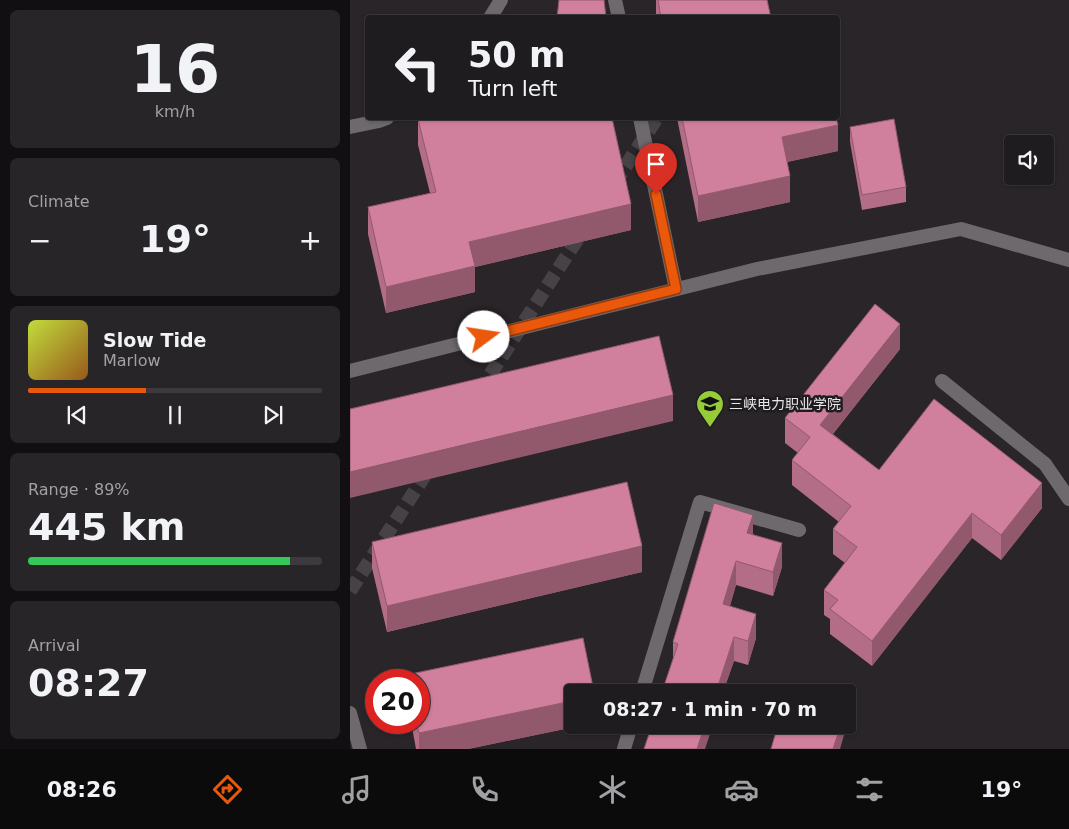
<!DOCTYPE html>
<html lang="en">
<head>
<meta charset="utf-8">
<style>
	body { margin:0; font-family:"DejaVu Sans","Noto Sans SC",sans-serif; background:#272528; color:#f1f3f6; height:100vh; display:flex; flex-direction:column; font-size:19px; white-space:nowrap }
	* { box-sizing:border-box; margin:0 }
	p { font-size:16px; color:#a1a1a4 }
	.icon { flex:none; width:28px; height:28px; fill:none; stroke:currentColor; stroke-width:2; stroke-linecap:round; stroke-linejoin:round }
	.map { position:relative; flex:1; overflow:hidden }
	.sheet { display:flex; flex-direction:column; gap:10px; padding:10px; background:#110f11; width:350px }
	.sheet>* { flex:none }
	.top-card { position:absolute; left:15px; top:15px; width:475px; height:105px; border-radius:5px; box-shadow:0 1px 4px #0004,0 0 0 1px #3c3a3d; background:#1f1c1f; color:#f1f3f6; overflow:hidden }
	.controls { position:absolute; left:654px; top:135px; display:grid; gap:10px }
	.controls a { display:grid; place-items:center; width:50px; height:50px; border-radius:5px; background:#1f1c1f; box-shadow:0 1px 4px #0004,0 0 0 1px #3c3a3d; font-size:25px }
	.speed { position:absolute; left:15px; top:669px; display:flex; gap:10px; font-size:25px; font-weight:700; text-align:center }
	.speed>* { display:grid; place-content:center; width:65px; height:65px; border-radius:50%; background:#1f1c1f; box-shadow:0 1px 4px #0004,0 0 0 1px #3c3a3d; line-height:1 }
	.speed .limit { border:8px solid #d22; background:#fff; color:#111 }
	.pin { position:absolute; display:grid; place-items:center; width:42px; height:42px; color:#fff; margin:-51px -21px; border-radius:50% 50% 50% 0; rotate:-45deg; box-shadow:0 0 5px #0007 }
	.pin .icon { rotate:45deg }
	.me { position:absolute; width:55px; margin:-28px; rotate:76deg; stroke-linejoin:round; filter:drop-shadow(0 0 4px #0008) }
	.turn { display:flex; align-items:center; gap:18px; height:105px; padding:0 20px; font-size:22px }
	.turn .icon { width:65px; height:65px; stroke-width:2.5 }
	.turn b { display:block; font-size:35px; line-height:42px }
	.big { font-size:38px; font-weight:700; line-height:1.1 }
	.sheet .card { flex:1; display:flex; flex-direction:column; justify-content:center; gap:8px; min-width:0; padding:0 18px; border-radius:8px; background:#272528 }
	.sheet .dial { align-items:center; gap:0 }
	.dial b { font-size:65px; line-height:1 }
	.song { display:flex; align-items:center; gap:15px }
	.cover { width:60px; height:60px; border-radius:8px; background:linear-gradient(135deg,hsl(70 70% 55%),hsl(30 70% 35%)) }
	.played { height:5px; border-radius:2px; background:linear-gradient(90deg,#ea580c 40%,#3c3a3d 40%) }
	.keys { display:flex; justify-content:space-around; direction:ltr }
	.heat { display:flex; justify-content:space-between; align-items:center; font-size:28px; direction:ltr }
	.charge { height:8px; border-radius:4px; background:linear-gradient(90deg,#34c759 89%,#3c3a3d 0) }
	.trip { position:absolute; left:214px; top:684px; width:292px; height:50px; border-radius:5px; background:#1f1c1f; box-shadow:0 1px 4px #0004,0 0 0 1px #3c3a3d; font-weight:700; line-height:50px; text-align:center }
	.dock { display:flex; height:80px; justify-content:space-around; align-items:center; background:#0c0b0c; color:#a1a1a4 }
	.dock .icon { width:35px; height:35px }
	.dock .active { color:#ea580c }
	.dock b { font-size:22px; color:#f1f3f6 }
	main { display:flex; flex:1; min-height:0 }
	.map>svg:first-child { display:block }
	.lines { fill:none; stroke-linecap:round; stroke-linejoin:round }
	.primary-tunnel { stroke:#464246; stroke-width:14; stroke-dasharray:14 7; stroke-linecap:butt }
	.service { stroke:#6d696d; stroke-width:14 }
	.wall { fill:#b36d86 }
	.shaded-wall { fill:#92596d }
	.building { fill:#d07f9c; stroke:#92596d }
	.route-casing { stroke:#983908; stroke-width:12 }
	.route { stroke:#ea580c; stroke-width:9 }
	.labels { text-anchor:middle; stroke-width:5; stroke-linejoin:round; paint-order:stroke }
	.poi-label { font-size:14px; fill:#e9e6e9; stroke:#1f1c1f; text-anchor:start }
</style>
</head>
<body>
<main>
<section class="sheet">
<div class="card dial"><b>16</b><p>km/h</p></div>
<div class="card"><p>Climate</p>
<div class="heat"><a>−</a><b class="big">19°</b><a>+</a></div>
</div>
<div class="card">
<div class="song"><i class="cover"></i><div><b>Slow Tide</b><p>Marlow</p></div></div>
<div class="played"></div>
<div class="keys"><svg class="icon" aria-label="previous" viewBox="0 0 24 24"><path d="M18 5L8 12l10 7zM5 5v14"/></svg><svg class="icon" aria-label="pause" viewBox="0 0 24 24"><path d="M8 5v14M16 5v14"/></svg><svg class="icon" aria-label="next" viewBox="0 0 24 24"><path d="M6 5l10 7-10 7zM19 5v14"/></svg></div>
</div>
<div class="card"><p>Range · 89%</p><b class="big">445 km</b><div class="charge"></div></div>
<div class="card"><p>Arrival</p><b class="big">08:27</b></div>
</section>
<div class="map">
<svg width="719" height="749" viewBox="0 0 719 749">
	<rect width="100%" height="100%" fill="#292529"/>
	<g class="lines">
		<!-- primary-tunnel -->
		<g class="primary-tunnel">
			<path d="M264,184L307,118"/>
			<path d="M129,392L234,229"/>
			<path d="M0,591L81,466"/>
		</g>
		<!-- service -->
		<g class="service">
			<path d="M265,0L269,18"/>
			<path d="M140,18L151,0"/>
			<path d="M290,118L326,289"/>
			<path d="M0,127L29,121L37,118"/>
			<path d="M0,371L407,269L611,229L719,260"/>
			<path d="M592,381L695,464L719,499"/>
			<path d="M292,692L350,502L449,530"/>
			<path d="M0,713L10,749"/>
			<path d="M274,749L281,725"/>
		</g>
	</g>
	<!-- wall -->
	<g class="wall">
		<path d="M306,0H417L421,18H306Z"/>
		<path d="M327,118H486L488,151L437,162L440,202L348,222Z"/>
		<path d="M68,119L281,230L125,267V292L36,313L18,234V207L80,193L68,145Z"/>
		<path d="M500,127L556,187V202L512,210L500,142Z"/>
		<path d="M550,349L483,434L529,470L692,508L651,560L622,538L522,666L480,634V619L474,615V590L495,563L483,554V529L489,522L442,485V460L448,453L435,443V418Z"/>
		<path d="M403,534L432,567L423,596L386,585L380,606L406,638L398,665L384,661L373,692H312L323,660V642Z"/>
		<path d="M22,542L292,572L37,632L22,568Z"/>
		<path d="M233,638L244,692H222V725H234L118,749H66L61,722H69V680H56V675Z"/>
	</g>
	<!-- shaded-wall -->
	<g class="shaded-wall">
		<path d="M488,125V151L432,163V137Z"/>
		<path d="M440,176V202L348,222V196Z"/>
		<path d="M281,204V230L125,267V292L36,313V287L119,242Z"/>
		<path d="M550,324V349L470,450V425Z"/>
		<path d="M323,395V421L0,498V472Z"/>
		<path d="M692,483V508L651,560V535Z"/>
		<path d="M622,513V538L522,666V641Z"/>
		<path d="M403,515V538L397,533Z"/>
		<path d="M432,543V567L423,596V572Z"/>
		<path d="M292,546V572L37,632V606Z"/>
		<path d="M386,561V585L373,628V604Z"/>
		<path d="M406,614V638L398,665V641Z"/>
		<path d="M384,637V661L373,692H366Z"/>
		<path d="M222,701V725H234L118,749H69V733Z"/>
		<path d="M355,725H363L355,749H347Z"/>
		<path d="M491,725H496V728L490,749H483Z"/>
	</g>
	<!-- building -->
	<g class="building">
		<path d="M209,0H254L256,18H207Z"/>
		<path d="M308,0H417L421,18H311Z"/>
		<path d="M74,118H262L281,204L119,242L125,266L36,287L18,207L86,192L68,119Z"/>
		<path d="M332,118H486L488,125L432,137L440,176L348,196Z"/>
		<path d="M544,119L556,187L512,195L500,127Z"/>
		<path d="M525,304L550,324L470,425L529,470L584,399L692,483L651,535L622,513L522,641L480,609L488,600L474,590L507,547L483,529L501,506L442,460L460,437L435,418Z"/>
		<path d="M309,336L323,395L0,472V409Z"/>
		<path d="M277,482L292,546L37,606L22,542Z"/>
		<path d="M364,503L403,515L397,533L432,543L423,572L386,561L373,604L406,614L398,641L384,637L366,692H312L328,644L323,642Z"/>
		<path d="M233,638L244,692H222V701L69,733L66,722H69V680H58L56,675Z"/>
		<path d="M440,689L450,692H439Z"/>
		<path d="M302,725H355L347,749H294Z"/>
		<path d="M428,725H491L483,749H421Z"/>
	</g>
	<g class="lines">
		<defs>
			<path id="route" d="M134,337L326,289L306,194"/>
		</defs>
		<!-- route casing -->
		<use href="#route" class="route-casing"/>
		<!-- route -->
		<use href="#route" class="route"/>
	</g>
	<!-- icons -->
	<defs>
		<symbol id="university-pin" viewBox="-11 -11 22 30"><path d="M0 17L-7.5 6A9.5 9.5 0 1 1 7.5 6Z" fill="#97cc39" stroke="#1f1c1f"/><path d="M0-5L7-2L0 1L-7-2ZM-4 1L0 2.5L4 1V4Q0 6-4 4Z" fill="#111"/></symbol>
	</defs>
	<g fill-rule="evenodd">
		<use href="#university-pin" x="344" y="388" width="32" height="43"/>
	</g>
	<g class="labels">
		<!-- poi labels -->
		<g class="poi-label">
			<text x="379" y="409">三峡电力职业学院</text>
		</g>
	</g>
</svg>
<div class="controls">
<a><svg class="icon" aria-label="sound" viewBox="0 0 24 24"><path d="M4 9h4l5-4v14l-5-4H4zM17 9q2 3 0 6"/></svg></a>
</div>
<div class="speed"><div class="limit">20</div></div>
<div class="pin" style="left:306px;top:194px;background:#d93025"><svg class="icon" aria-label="arrive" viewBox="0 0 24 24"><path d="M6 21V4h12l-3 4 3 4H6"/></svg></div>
<svg class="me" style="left:134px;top:337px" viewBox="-20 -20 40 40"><circle r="19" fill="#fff"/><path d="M0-13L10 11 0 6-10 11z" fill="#ea580c"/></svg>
<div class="trip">08:27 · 1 min · 70 m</div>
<div class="top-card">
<div class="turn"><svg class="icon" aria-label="left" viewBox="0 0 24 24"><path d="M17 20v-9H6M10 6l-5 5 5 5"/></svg><div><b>50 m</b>Turn left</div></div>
</div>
</div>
</main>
<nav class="dock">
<b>08:26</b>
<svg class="icon active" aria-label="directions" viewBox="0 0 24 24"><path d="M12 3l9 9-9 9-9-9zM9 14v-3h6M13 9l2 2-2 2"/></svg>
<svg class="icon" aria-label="music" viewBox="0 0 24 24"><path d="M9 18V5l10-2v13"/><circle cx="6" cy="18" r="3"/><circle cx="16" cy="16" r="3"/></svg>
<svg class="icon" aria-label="phone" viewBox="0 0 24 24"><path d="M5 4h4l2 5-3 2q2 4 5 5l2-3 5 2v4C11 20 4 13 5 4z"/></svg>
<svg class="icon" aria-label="climate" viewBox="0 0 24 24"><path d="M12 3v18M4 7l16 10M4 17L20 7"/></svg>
<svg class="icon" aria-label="car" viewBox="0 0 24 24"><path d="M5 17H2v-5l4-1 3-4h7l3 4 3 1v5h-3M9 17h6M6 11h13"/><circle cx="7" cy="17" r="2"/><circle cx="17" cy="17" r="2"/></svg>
<svg class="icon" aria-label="filters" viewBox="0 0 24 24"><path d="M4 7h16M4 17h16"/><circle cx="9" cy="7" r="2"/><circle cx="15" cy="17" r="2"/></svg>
<b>19°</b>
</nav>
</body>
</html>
